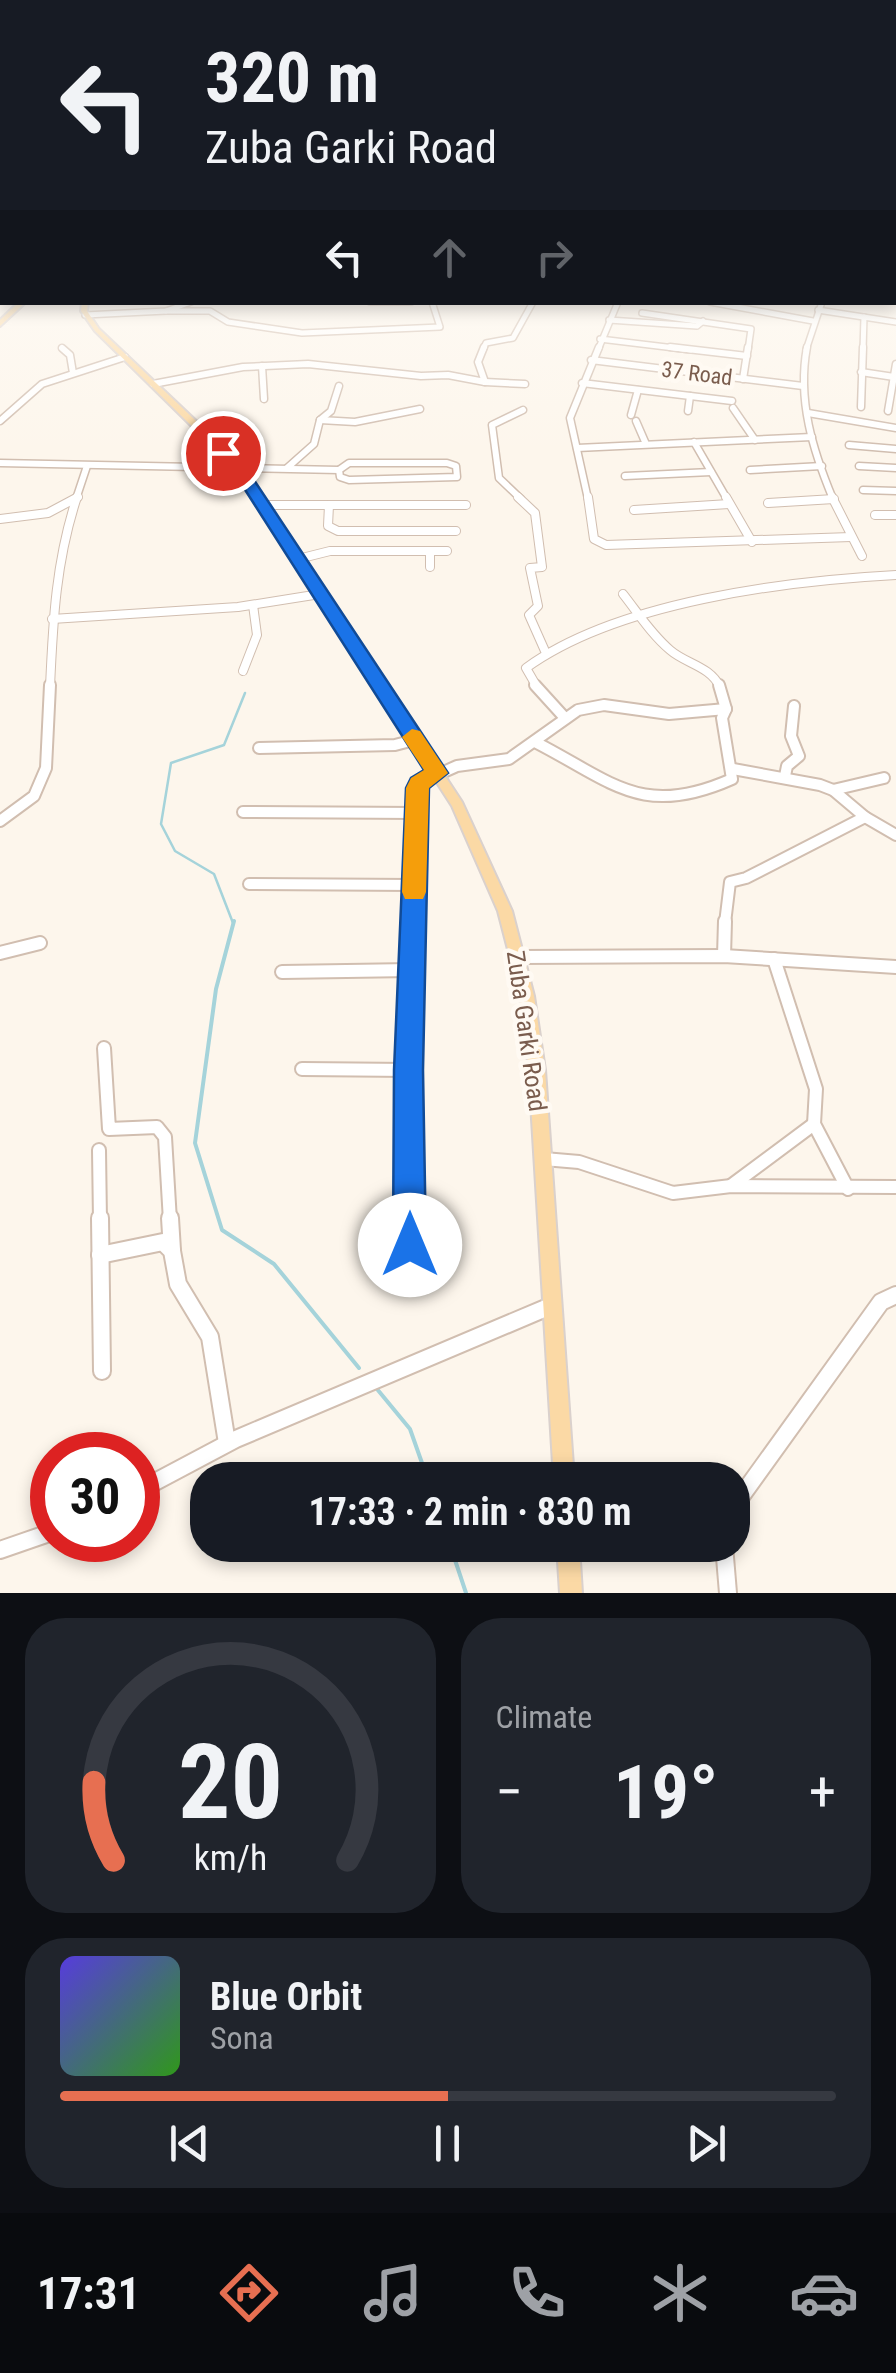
<!DOCTYPE html>
<html lang="en">
<head>
<meta charset="utf-8">
<style>
	body { margin:0; font-family:"Roboto Condensed",sans-serif; background:#20242c; color:#f1f3f6; height:100vh; display:flex; flex-direction:column; font-size:38px; white-space:nowrap }
	* { box-sizing:border-box; margin:0 }
	p { font-size:32px; color:#9ea1a6 }
	.icon { flex:none; width:55px; height:55px; fill:none; stroke:currentColor; stroke-width:2; stroke-linecap:round; stroke-linejoin:round }
	.map { position:relative; height:1593px; overflow:hidden }
	.drawer { display:flex; flex-direction:column; gap:25px; padding:25px; background:#0d0f14; flex:1 }
	.drawer>* { flex:none }
	.top-card { position:absolute; left:0px; top:0px; width:898px; height:305px; box-shadow:0 5px 15px #0003; background:#171b24; color:#f1f3f6; overflow:hidden }
	.speed { position:absolute; left:30px; top:1432px; display:flex; gap:20px; font-size:50px; font-weight:700; text-align:center }
	.speed>* { display:grid; place-content:center; width:130px; height:130px; border-radius:50%; background:#171b24; box-shadow:0 5px 15px #0003; line-height:1 }
	.speed .limit { border:15px solid #d22; background:#fff; color:#111 }
	.pin { position:absolute; display:grid; place-items:center; width:85px; height:85px; color:#fff; margin:-42px; border:5px solid #fff; border-radius:50%; box-shadow:0 2px 10px #0007 }
	.me { position:absolute; width:110px; margin:-55px; rotate:0deg; stroke-linejoin:round; filter:drop-shadow(0 0 8px #0008) }
	.turn { display:flex; align-items:center; gap:35px; height:210px; padding:0 40px; font-size:45px }
	.turn .icon { width:130px; height:130px; stroke-width:2.5 }
	.turn b { display:block; font-size:70px; line-height:85px }
	.lanes { display:flex; align-items:center; height:95px; padding:0 40px; background:#0003; justify-content:center; gap:50px; direction:ltr }
	.lanes .off { opacity:.35 }
	.big { font-size:75px; font-weight:700; line-height:1.1 }
	.drawer .widget { flex:1; display:flex; flex-direction:column; justify-content:center; gap:15px; min-width:0; padding:0 35px; border-radius:40px; background:#20242c }
	.drawer .dial { align-items:center; gap:0 }
	.dial svg { height:260px; overflow:visible; fill:none; stroke:#363941; stroke-width:7; stroke-linecap:round; text-anchor:middle }
	.dial text { fill:#f1f3f6; stroke:none }
	.song { display:flex; align-items:center; gap:30px }
	.cover { width:120px; height:120px; border-radius:15px; background:linear-gradient(135deg,hsl(250 70% 55%),hsl(110 70% 35%)) }
	.played { height:10px; border-radius:5px; background:linear-gradient(90deg,#e76f51 50%,#363941 50%) }
	.keys { display:flex; justify-content:space-around; direction:ltr }
	.heat { display:flex; justify-content:space-between; align-items:center; font-size:55px; direction:ltr }
	.drawer .tiles { flex:1; display:grid; gap:25px; grid-template-columns:1fr 1fr }
	.widget:last-child { grid-column:span 2 }
	.trip { position:absolute; left:190px; top:1462px; width:560px; height:100px; border-radius:40px; background:#171b24; box-shadow:0 5px 15px #0003; font-weight:700; line-height:100px; text-align:center }
	.tab-bar { display:flex; height:160px; justify-content:space-around; align-items:center; background:#090b0e; color:#9ea1a6 }
	.tab-bar .icon { width:70px; height:70px }
	.tab-bar .selected { color:#e76f51 }
	.tab-bar b { font-size:45px; color:#f1f3f6 }
	.map>svg:first-child { display:block }
	.lines { fill:none; stroke-linecap:round; stroke-linejoin:round }
	.stream-far1 { stroke:#a5d3da; stroke-width:2.5 }
	.stream { stroke:#a5d3da; stroke-width:4 }
	.minor-far5-casing { stroke:#d1beb0; stroke-width:8 }
	.minor-far4-casing { stroke:#d1beb0; stroke-width:9 }
	.minor-far3-casing { stroke:#d1beb0; stroke-width:10 }
	.minor-far2-casing { stroke:#d1beb0; stroke-width:14 }
	.minor-far1-casing { stroke:#d1beb0; stroke-width:16 }
	.minor-casing { stroke:#d1beb0; stroke-width:20 }
	.major-casing { stroke:#dad1cd; stroke-width:4 }
	.minor-far5 { stroke:#fff; stroke-width:5 }
	.minor-far4 { stroke:#fff; stroke-width:6 }
	.minor-far3 { stroke:#fff; stroke-width:8 }
	.minor-far2 { stroke:#fff; stroke-width:10 }
	.minor-far1 { stroke:#fff; stroke-width:12 }
	.minor { stroke:#fff; stroke-width:16 }
	.major { fill:#fbd9a5; fill-rule:evenodd }
	.route { fill:#1a73e8; stroke:#114b97; stroke-width:2.5 }
	.slow { fill:#f59e0b }
	.labels { text-anchor:middle; stroke-width:9; stroke-linejoin:round; paint-order:stroke }
	.far-street-label { font-size:22px; fill:#7a5c4d; stroke:#fffaf3 }
	.street-label { font-size:25px; fill:#7a5c4d; stroke:#fffaf3 }
</style>
</head>
<body>
<div class="map">
<svg width="896" height="1593" viewBox="0 0 896 1593">
	<rect width="100%" height="100%" fill="#fdf6ec"/>
	<g class="lines">
		<!-- stream-far1 -->
		<path class="stream-far1" d="M233,923L214,874L175,851L161,824L171,763L224,745L245,693"/>
		<!-- stream -->
		<g class="stream">
			<path d="M234,921L216,989L195,1143L222,1230L274,1264L359,1368"/>
			<path d="M377,1389L410,1429L428,1480"/>
			<path d="M450,1545L466,1593"/>
		</g>
		<defs>
			<g id="minor-far5">
				<path d="M370,302H411"/>
				<path d="M710,302L813,321"/>
				<path d="M818,310L896,322"/>
				<path d="M166,311H210L228,322L302,333L440,327L432,302"/>
				<path d="M642,313L751,329L748,350"/>
				<path d="M85,315L166,311L191,302"/>
				<path d="M609,320L697,326L703,321"/>
				<path d="M600,339L691,350"/>
				<path d="M483,350L486,343L513,338L533,302"/>
				<path d="M598,350L618,302"/>
				<path d="M806,350L822,302"/>
				<path d="M863,350L864,317"/>
			</g>
			<g id="minor-far4">
				<path d="M670,347L747,356"/>
				<path d="M807,347C797,400 813,451 833,499"/>
				<path d="M62,348L70,355L73,373"/>
				<path d="M591,360L803,386"/>
				<path d="M262,366L264,399"/>
				<path d="M861,372L894,377"/>
				<path d="M743,379L748,347"/>
				<path d="M485,382L525,384"/>
				<path d="M582,383L732,401"/>
				<path d="M153,384L243,367L308,364L421,376L448,375L485,382L478,362L484,347"/>
				<path d="M861,407L863,347"/>
				<path d="M733,408L755,440"/>
				<path d="M688,411L690,396"/>
				<path d="M888,411L896,364"/>
				<path d="M808,413L896,428"/>
				<path d="M631,415L638,390"/>
				<path d="M320,420L355,422L420,409"/>
				<path d="M0,421L42,384L125,357"/>
				<path d="M636,421L646,444"/>
				<path d="M694,442L727,499"/>
				<path d="M849,445L896,449"/>
				<path d="M577,448L812,437"/>
				<path d="M0,463L339,470"/>
				<path d="M349,463H447L456,466L457,477L349,480L340,477L339,470Z"/>
				<path d="M859,466L896,468"/>
				<path d="M287,468L314,444L320,420L331,411L339,386"/>
				<path d="M750,470L822,466"/>
				<path d="M625,476L711,472"/>
				<path d="M863,490L896,491"/>
				<path d="M74,499L78,497"/>
				<path d="M76,499L87,466"/>
				<path d="M521,499L499,478L492,425L523,410"/>
				<path d="M588,499L570,418L599,347"/>
			</g>
			<g id="minor-far3">
				<path d="M518,497L535,513L542,567L530,568L538,606L529,615L545,651"/>
				<path d="M588,497L594,539L606,545L851,537"/>
				<path d="M726,497L752,542"/>
				<path d="M832,497L862,556"/>
				<path d="M768,503L834,499"/>
				<path d="M262,505H466"/>
				<path d="M329,505L328,526L338,531H456"/>
				<path d="M634,510L729,504"/>
				<path d="M875,515H896"/>
				<path d="M0,519L48,513L78,497"/>
				<path d="M430,552V567"/>
				<path d="M298,559L330,551H447"/>
				<path d="M623,594C638,613 651,634 670,650C686,664 710,666 720,687"/>
				<path d="M52,619L238,607L320,594"/>
				<path d="M243,671L257,635L253,605"/>
				<path d="M50,687C53,620 56,560 77,497"/>
				<path d="M537,687L526,668C617,602 784,581 896,575"/>
			</g>
			<g id="minor-far2">
				<path d="M535,685L565,718"/>
				<path d="M719,685L726,709"/>
				<path d="M259,748L395,745L414,740"/>
				<path d="M785,776L787,766L799,756L791,736L794,706"/>
				<path d="M833,790L884,778"/>
				<path d="M243,812L417,813"/>
				<path d="M865,817L896,835"/>
				<path d="M0,821L34,796L46,768L50,685"/>
				<path d="M249,884L414,885"/>
				<path d="M414,923L419,783L457,766L509,759L578,710L604,705L669,714L726,709L722,718L732,779C642,819 613,782 535,742"/>
				<path d="M725,923L730,882L746,878L865,817L833,790L820,785L733,769"/>
			</g>
			<g id="minor-far1">
				<path d="M0,953L40,943"/>
				<path d="M724,956L725,921"/>
				<path d="M519,957L724,956L896,967"/>
				<path d="M774,959L816,1089L814,1124L848,1189"/>
				<path d="M282,972L411,970"/>
				<path d="M104,1048L109,1129L157,1127L165,1137L170,1221"/>
				<path d="M302,1069L409,1070"/>
				<path d="M99,1150L100,1221"/>
				<path d="M544,1159L579,1162L673,1193L731,1186L896,1187"/>
				<path d="M732,1185L814,1124"/>
				<path d="M410,1221L409,1070L414,921"/>
			</g>
			<g id="minor">
				<path d="M100,1218L102,1371"/>
				<path d="M170,1218L172,1250"/>
				<path d="M410,1218V1245"/>
				<path d="M100,1255L163,1242L172,1251L178,1284L210,1337L227,1443"/>
				<path d="M138,1491L236,1439L553,1305"/>
				<path d="M732,1509L881,1302L896,1295"/>
				<path d="M724,1545L728,1593"/>
				<path d="M0,1550L52,1532"/>
			</g>
			<g id="major">
				<path d="M19,302H26L0,326V320Z"/>
				<path d="M82,302H88L87,311L99,329L214,438L251,481L462,802L512,911L534,996L545,1070L574,1480H554L529,1070L520,996L498,911L452,806L245,484L208,442L95,331L81,311Z"/>
				<path d="M557,1545H579L582,1593H560Z"/>
			</g>
		</defs>
		<!-- minor-far5 casing -->
		<use href="#minor-far5" class="minor-far5-casing"/>
		<!-- minor-far4 casing -->
		<use href="#minor-far4" class="minor-far4-casing"/>
		<!-- minor-far3 casing -->
		<use href="#minor-far3" class="minor-far3-casing"/>
		<!-- minor-far2 casing -->
		<use href="#minor-far2" class="minor-far2-casing"/>
		<!-- minor-far1 casing -->
		<use href="#minor-far1" class="minor-far1-casing"/>
		<!-- minor casing -->
		<use href="#minor" class="minor-casing"/>
		<!-- major casing -->
		<use href="#major" class="major-casing"/>
		<!-- minor-far5 -->
		<use href="#minor-far5" class="minor-far5"/>
		<!-- minor-far4 -->
		<use href="#minor-far4" class="minor-far4"/>
		<!-- minor-far3 -->
		<use href="#minor-far3" class="minor-far3"/>
		<!-- minor-far2 -->
		<use href="#minor-far2" class="minor-far2"/>
		<!-- minor-far1 -->
		<use href="#minor-far1" class="minor-far1"/>
		<!-- minor -->
		<use href="#minor" class="minor"/>
		<!-- major -->
		<use href="#major" class="major"/>
	</g>
	<!-- sky -->
	<linearGradient id="sky" x2="0" y2="1"><stop stop-color="#97c7e8"/><stop offset="0.51" stop-color="#fefbf6"/><stop offset="1" stop-color="#fefbf6" stop-opacity="0"/></linearGradient>
	<rect width="896" height="452" fill="url(#sky)"/>
	<!-- route -->
	<path class="route" d="M223,448L254,480L448,773L429,788L423,1070L426,1245L421,1256L410,1261L398,1256L393,1245L394,1070L406,788L411,778L424,770L242,485L216,453Z"/>
	<!-- slow -->
	<path class="slow" d="M412,729L420,731L448,773L429,788L426,892L423,899H405L402,892L406,788L411,778L424,770L402,737Z"/>
	<g class="labels">
		<!-- far-street labels -->
		<g class="far-street-label">
			<text transform="translate(697 373) rotate(7)" y="8">37 Road</text>
		</g>
		<!-- street labels -->
		<g class="street-label">
			<text transform="translate(527 1031) rotate(82)" y="9">Zuba Garki Road</text>
		</g>
	</g>
</svg>
<div class="speed"><div class="limit">30</div></div>
<div class="pin" style="left:223px;top:453px;background:#d93025"><svg class="icon" aria-label="arrive" viewBox="0 0 24 24"><path d="M6 21V4h12l-3 4 3 4H6"/></svg></div>
<svg class="me" style="left:410px;top:1245px" viewBox="-20 -20 40 40"><circle r="19" fill="#fff"/><path d="M0-13L10 11 0 6-10 11z" fill="#1a73e8"/></svg>
<div class="trip">17:33 · 2 min · 830 m</div>
<div class="top-card">
<div class="turn"><svg class="icon" aria-label="left" viewBox="0 0 24 24"><path d="M17 20v-9H6M10 6l-5 5 5 5"/></svg><div><b>320 m</b>Zuba Garki Road</div></div>
<div class="lanes"><svg class="icon" aria-label="left" viewBox="0 0 24 24"><path d="M17 20v-9H6M10 6l-5 5 5 5"/></svg><svg class="icon off" aria-label="ahead" viewBox="0 0 24 24"><path d="M12 20V5M6 11l6-6 6 6"/></svg><svg class="icon off" aria-label="right" viewBox="0 0 24 24"><path d="M7 20v-9h11M14 6l5 5-5 5"/></svg></div>
</div>
</div>
<section class="drawer">
<div class="tiles">
<div class="widget dial"><svg viewBox="0 0 100 80">
<path d="M14 69A42 42 0 1 1 86 69"/>
<path d="M14 69A42 42 0 0 1 8 45" stroke="#e76f51"/>
<text x="50" y="56" font-size="32" font-weight="700">20</text>
<text x="50" y="72" font-size="11">km/h</text>
</svg></div>
<div class="widget"><p>Climate</p>
<div class="heat"><a>−</a><b class="big">19°</b><a>+</a></div>
</div>
<div class="widget">
<div class="song"><i class="cover"></i><div><b>Blue Orbit</b><p>Sona</p></div></div>
<div class="played"></div>
<div class="keys"><svg class="icon" aria-label="previous" viewBox="0 0 24 24"><path d="M18 5L8 12l10 7zM5 5v14"/></svg><svg class="icon" aria-label="pause" viewBox="0 0 24 24"><path d="M8 5v14M16 5v14"/></svg><svg class="icon" aria-label="next" viewBox="0 0 24 24"><path d="M6 5l10 7-10 7zM19 5v14"/></svg></div>
</div>
</div>
</section>
<nav class="tab-bar">
<b>17:31</b>
<svg class="icon selected" aria-label="directions" viewBox="0 0 24 24"><path d="M12 3l9 9-9 9-9-9zM9 14v-3h6M13 9l2 2-2 2"/></svg>
<svg class="icon" aria-label="music" viewBox="0 0 24 24"><path d="M9 18V5l10-2v13"/><circle cx="6" cy="18" r="3"/><circle cx="16" cy="16" r="3"/></svg>
<svg class="icon" aria-label="phone" viewBox="0 0 24 24"><path d="M5 4h4l2 5-3 2q2 4 5 5l2-3 5 2v4C11 20 4 13 5 4z"/></svg>
<svg class="icon" aria-label="climate" viewBox="0 0 24 24"><path d="M12 3v18M4 7l16 10M4 17L20 7"/></svg>
<svg class="icon" aria-label="car" viewBox="0 0 24 24"><path d="M5 17H2v-5l4-1 3-4h7l3 4 3 1v5h-3M9 17h6M6 11h13"/><circle cx="7" cy="17" r="2"/><circle cx="17" cy="17" r="2"/></svg>
</nav>
</body>
</html>
